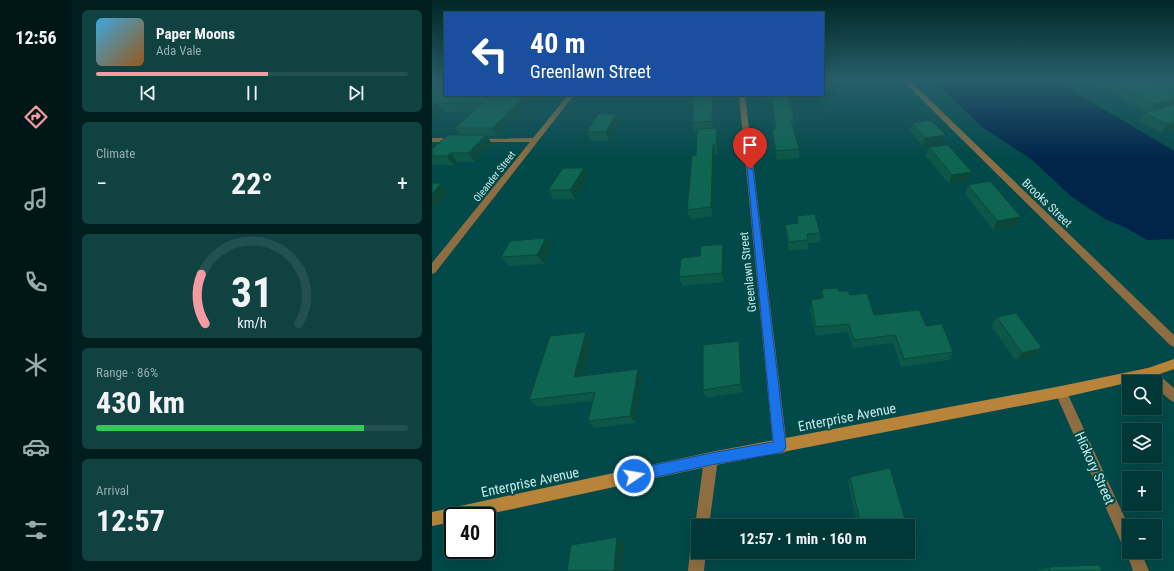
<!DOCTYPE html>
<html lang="en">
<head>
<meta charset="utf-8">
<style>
	body { margin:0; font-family:"Roboto Condensed",sans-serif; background:#104242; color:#f1f3f6; height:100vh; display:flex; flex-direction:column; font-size:15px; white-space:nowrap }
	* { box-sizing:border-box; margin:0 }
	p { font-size:13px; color:#96acad }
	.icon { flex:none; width:22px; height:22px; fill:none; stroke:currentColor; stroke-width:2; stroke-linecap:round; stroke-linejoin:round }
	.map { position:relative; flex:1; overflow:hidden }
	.details { display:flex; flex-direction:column; gap:10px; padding:10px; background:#011e1e; width:360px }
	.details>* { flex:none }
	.hud { position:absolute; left:12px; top:12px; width:380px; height:84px; border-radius:0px; box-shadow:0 4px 16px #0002,0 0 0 1px #235152; background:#1a4fa0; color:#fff; overflow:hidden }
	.controls { position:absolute; left:690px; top:375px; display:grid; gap:8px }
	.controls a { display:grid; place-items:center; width:40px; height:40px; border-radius:0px; background:#023737; box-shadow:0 4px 16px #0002,0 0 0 1px #235152; font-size:20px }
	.speed { position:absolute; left:12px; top:507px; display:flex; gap:8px; font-size:20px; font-weight:700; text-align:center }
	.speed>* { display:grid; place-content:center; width:52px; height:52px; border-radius:50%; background:#023737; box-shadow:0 4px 16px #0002,0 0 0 1px #235152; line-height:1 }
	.speed .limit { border:2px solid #111; border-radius:6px; background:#fff; color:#111 }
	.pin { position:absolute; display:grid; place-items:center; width:34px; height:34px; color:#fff; margin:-41px -17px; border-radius:50% 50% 50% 0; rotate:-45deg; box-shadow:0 0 4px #0007 }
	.pin .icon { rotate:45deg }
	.me { position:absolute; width:44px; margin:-22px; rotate:78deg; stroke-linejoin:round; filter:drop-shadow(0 0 3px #0008) }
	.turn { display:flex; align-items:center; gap:14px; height:84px; padding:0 20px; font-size:18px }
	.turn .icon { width:52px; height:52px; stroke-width:2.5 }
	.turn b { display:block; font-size:28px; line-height:34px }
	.big { font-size:30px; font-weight:700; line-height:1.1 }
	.details .tile { flex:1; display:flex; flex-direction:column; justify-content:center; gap:6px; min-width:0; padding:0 14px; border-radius:6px; background:#104242 }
	.details .dial { align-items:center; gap:0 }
	.dial svg { height:104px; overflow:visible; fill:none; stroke:#235152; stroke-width:7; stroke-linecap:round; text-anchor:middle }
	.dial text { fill:#f1f3f6; stroke:none }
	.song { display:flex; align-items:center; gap:12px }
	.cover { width:48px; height:48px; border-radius:6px; background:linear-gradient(135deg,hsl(200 70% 55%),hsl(30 70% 35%)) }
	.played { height:4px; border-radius:2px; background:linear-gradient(90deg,#f49aa3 55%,#235152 55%) }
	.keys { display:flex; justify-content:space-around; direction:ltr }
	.heat { display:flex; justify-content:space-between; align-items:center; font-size:22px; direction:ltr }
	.charge { height:6px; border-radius:3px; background:linear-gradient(90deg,#34c759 86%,#235152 0) }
	.trip { position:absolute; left:259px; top:519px; width:224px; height:40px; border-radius:0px; background:#023737; box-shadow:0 4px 16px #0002,0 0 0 1px #235152; font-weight:700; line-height:40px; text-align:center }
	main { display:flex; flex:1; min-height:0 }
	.tabs { display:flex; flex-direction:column; width:72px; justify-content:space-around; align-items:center; background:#011616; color:#96acad }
	.tabs .icon { width:28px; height:28px }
	.tabs .selected { color:#f49aa3 }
	.tabs b { font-size:18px; color:#f1f3f6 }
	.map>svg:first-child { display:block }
	.water { fill:#00244a }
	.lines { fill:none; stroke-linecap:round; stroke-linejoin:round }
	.street { fill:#8d6d41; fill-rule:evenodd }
	.secondary { fill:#b8843a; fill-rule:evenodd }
	.wall { fill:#0c5747 }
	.shaded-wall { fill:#0a4739 }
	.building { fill:#0e6552; stroke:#0a4739 }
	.route { fill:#1a73e8; stroke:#114b97 }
	.labels { text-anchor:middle; stroke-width:4; stroke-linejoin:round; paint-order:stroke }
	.far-street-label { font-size:10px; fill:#c5eae9; stroke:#024949 }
	.street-label { font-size:12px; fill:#c5eae9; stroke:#024949 }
	.near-street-label { font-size:14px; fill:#c5eae9; stroke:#024949 }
</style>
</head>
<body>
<main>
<nav class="tabs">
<b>12:56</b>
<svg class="icon selected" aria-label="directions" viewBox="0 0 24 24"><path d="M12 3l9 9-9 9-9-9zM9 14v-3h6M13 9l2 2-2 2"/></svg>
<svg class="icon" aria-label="music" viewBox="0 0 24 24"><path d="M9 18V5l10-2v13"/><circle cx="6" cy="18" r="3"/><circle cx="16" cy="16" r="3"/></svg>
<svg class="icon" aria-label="phone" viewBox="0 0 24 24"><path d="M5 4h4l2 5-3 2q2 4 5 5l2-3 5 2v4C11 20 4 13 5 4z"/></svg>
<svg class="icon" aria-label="climate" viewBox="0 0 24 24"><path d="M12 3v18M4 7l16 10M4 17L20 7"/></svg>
<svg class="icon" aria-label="car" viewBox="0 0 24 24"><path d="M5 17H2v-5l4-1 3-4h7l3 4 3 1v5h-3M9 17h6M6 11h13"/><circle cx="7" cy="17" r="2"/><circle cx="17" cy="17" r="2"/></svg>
<svg class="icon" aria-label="filters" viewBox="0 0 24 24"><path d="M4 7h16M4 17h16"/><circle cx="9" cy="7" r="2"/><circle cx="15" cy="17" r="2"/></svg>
</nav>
<section class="details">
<div class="tile">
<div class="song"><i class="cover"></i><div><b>Paper Moons</b><p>Ada Vale</p></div></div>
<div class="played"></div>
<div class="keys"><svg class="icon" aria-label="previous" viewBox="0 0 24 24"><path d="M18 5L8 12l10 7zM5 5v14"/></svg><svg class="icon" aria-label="pause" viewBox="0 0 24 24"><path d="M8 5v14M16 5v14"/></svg><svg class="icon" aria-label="next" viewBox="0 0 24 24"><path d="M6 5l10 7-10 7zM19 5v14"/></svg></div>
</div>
<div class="tile"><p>Climate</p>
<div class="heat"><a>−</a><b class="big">22°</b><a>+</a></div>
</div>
<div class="tile dial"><svg viewBox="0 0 100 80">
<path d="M14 69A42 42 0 1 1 86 69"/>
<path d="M14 69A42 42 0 0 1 11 31" stroke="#f49aa3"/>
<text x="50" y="56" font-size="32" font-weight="700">31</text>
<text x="50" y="72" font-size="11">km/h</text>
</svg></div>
<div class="tile"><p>Range · 86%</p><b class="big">430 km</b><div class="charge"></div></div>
<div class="tile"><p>Arrival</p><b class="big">12:57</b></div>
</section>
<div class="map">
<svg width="742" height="571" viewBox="0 0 742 571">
	<rect width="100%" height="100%" fill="#024949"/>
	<!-- water -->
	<path class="water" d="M500,79H621L742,151V239L715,240L694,228L673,219L640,197L599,159L550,127Z"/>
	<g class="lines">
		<!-- street -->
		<g class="street">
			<path d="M469,79H476L742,335V347L738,345Z"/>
			<path d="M136,95H142L3,273L0,274V263L98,142H45L43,141V139L101,138Z"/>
			<path d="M307,95H313L355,447L353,452L348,454L343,452L341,447Z"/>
			<path d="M0,138H23L27,140L23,142H0Z"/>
			<path d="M716,368L720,369L742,388V402L738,400L723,387V382H718L710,373L712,369Z"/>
			<path d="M629,386L633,388L697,527V552H709L717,571H701L694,550L692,549L623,392L625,388Z"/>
			<path d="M279,452L284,454L286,459L277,526H266V532L263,526L272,459L274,454Z"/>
			<path d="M266,544V552H274L272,571H256L258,552L261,547Z"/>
		</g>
		<!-- secondary -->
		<path class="secondary" d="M742,359V369L716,378L629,398L279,466L48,516H21V522L0,526V512L279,452L629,386L716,368Z"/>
	</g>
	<!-- wall -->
	<g class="wall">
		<path d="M651,79H742V129L729,133L707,121L712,113L715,112Z"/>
		<path d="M3,80L105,95L66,136H55L60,144L43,162H25L22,165H0V149L28,135L23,128L41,112H11L0,121Z"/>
		<path d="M283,95L282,128L286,137V154H283L281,216L258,219L255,210L264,155L265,131H262L260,123Z"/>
		<path d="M334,95H355L357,103L362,119V128H361L367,149V158L345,160L341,137L340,129L343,128L340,102H335Z"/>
		<path d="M187,123L177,141H159L155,132Z"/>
		<path d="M480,123L511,144L491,147L478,131Z"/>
		<path d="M497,147L540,172L537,181L517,184L494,156Z"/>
		<path d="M156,177L143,199H121L116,190Z"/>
		<path d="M536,185L589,217L584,226L561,230L533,194Z"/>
		<path d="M365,216L388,233V242L376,243V249L357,251L354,234L353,225L365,224Z"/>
		<path d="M120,247L112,264L76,266L69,257Z"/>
		<path d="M293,253L292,282L250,286L247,277Z"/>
		<path d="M390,289L407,291L418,295L442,315L494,326L521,352L517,360L469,367L461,343L421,348L416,332L384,336L378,309L379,300L389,299Z"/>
		<path d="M565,317L610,348L603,356L584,361L559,326Z"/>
		<path d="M154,332L160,340L151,376L211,377L204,423L163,428L156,421L161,401L106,407L97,400Z"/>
		<path d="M307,341L309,349L311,392L274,398L271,390Z"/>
		<path d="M418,477L469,523L456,526H426L416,482Z"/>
		<path d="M617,567L670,571H608L607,570Z"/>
	</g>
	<!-- shaded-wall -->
	<g class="shaded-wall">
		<path d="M93,95H105L66,136L61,128Z"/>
		<path d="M281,95H283L282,130L280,121Z"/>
		<path d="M742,99V106L718,113L723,104Z"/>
		<path d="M5,103L11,112L0,121V107Z"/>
		<path d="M184,114L187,123L177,141L174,132Z"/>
		<path d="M742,122V129L729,133L735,124Z"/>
		<path d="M285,128L286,137V154L284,145Z"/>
		<path d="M54,135L60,144L43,162L36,153Z"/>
		<path d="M514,135L511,144L491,147L493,138Z"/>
		<path d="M281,145L283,154L281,216L279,207Z"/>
		<path d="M19,153L25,162L22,165L15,156Z"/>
		<path d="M152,168L156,177L143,199L138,190Z"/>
		<path d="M540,172L537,181L517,184L520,175Z"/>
		<path d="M9,183L17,192L0,212V194Z"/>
		<path d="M589,217L584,226L561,230L565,221Z"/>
		<path d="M114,238L120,247L112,264L105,255Z"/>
		<path d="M291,244L293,253L292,282L290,273Z"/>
		<path d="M154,332L160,340L149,385L142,377Z"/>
		<path d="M307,341L309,349L311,392L309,384Z"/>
		<path d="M610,348L603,356L584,361L590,353Z"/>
		<path d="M206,369L211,377L204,423L198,416Z"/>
		<path d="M473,519L469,523L456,526H443Z"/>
		<path d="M185,537L193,540L190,571H182Z"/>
	</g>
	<!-- building -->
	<g class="building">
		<path d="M672,79H715L742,91V99L723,104Z"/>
		<path d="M729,79H742V85Z"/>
		<path d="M3,80H13V95H93L61,128H23L51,103H5L0,107V82Z"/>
		<path d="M262,95H281L280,121L260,123Z"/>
		<path d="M339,95H355L357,103H359L362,119H359L367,149L344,151L340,129L344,128Z"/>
		<path d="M742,104V122L735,124L712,113Z"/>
		<path d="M166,114H184L174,132H155Z"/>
		<path d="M499,120L514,135L493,138L480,123Z"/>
		<path d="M285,128L284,145H281L279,207L255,210L260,156L264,155L265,129Z"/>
		<path d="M16,135H54L36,153H19L15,156H0V149Z"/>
		<path d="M516,145L540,172L520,175L497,147Z"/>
		<path d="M131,168H152L138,190H116Z"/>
		<path d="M558,181L589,217L565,221L536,185Z"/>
		<path d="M0,183H9L0,194Z"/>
		<path d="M383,214L388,233L375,234L376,240L357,242L353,225L366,223L365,216Z"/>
		<path d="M114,238L105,255L69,257L78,241Z"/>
		<path d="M291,244L290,273L247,277L249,258L268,256L269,246Z"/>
		<path d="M406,288L407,291H416L418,295L435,293L442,315L487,310L494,326L510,324L521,352L472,359L463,335L422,340L417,324L384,327L379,300L391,298L390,289Z"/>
		<path d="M584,313L610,348L590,353L565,317Z"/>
		<path d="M154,332L142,377L206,369L198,416L156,421L163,392L97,400L118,336Z"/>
		<path d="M307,341L309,384L271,390V345Z"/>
		<path d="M458,468L473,519L443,526H429L418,477Z"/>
		<path d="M185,537L182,571H135L139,545Z"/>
		<path d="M667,565L670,571H618L617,567Z"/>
	</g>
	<!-- sky -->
	<linearGradient id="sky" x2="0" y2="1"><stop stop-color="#012828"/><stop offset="0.5" stop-color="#285f6a"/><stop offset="1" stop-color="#285f6a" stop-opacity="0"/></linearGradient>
	<rect width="742" height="159" fill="url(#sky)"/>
	<!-- route -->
	<path class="route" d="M315,167L321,169L354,447L352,451L348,453L279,465L202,482L197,480L195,476L197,471L202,469L279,453L341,442Z"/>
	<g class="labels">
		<!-- far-street labels -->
		<g class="far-street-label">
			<text transform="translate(62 176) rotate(-52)" y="4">Oleander Street</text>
		</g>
		<!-- street labels -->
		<g class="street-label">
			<text transform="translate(615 203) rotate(44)" y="4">Brooks Street</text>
			<text transform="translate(316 272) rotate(-96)" y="4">Greenlawn Street</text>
		</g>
		<!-- near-street labels -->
		<g class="near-street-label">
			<text transform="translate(415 417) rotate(-11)" y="5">Enterprise Avenue</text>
			<text transform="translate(663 468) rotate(66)" y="5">Hickory Street</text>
			<text transform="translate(98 482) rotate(-12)" y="5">Enterprise Avenue</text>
		</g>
	</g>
</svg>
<div class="controls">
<a><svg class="icon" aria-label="search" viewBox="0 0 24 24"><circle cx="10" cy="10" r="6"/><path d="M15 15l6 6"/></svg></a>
<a><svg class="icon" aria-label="layers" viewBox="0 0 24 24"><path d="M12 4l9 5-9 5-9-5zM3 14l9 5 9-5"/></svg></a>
<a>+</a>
<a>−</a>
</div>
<div class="speed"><div class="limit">40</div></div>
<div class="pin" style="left:318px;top:169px;background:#d93025"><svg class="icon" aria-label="arrive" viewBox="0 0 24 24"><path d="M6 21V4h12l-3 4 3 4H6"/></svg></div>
<svg class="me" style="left:202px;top:476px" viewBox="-20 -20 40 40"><circle r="17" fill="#1a73e8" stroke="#fff" stroke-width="3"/><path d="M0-11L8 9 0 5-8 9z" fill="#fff"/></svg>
<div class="trip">12:57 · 1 min · 160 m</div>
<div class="hud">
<div class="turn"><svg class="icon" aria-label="left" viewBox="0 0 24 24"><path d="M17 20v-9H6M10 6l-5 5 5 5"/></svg><div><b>40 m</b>Greenlawn Street</div></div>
</div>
</div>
</main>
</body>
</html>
